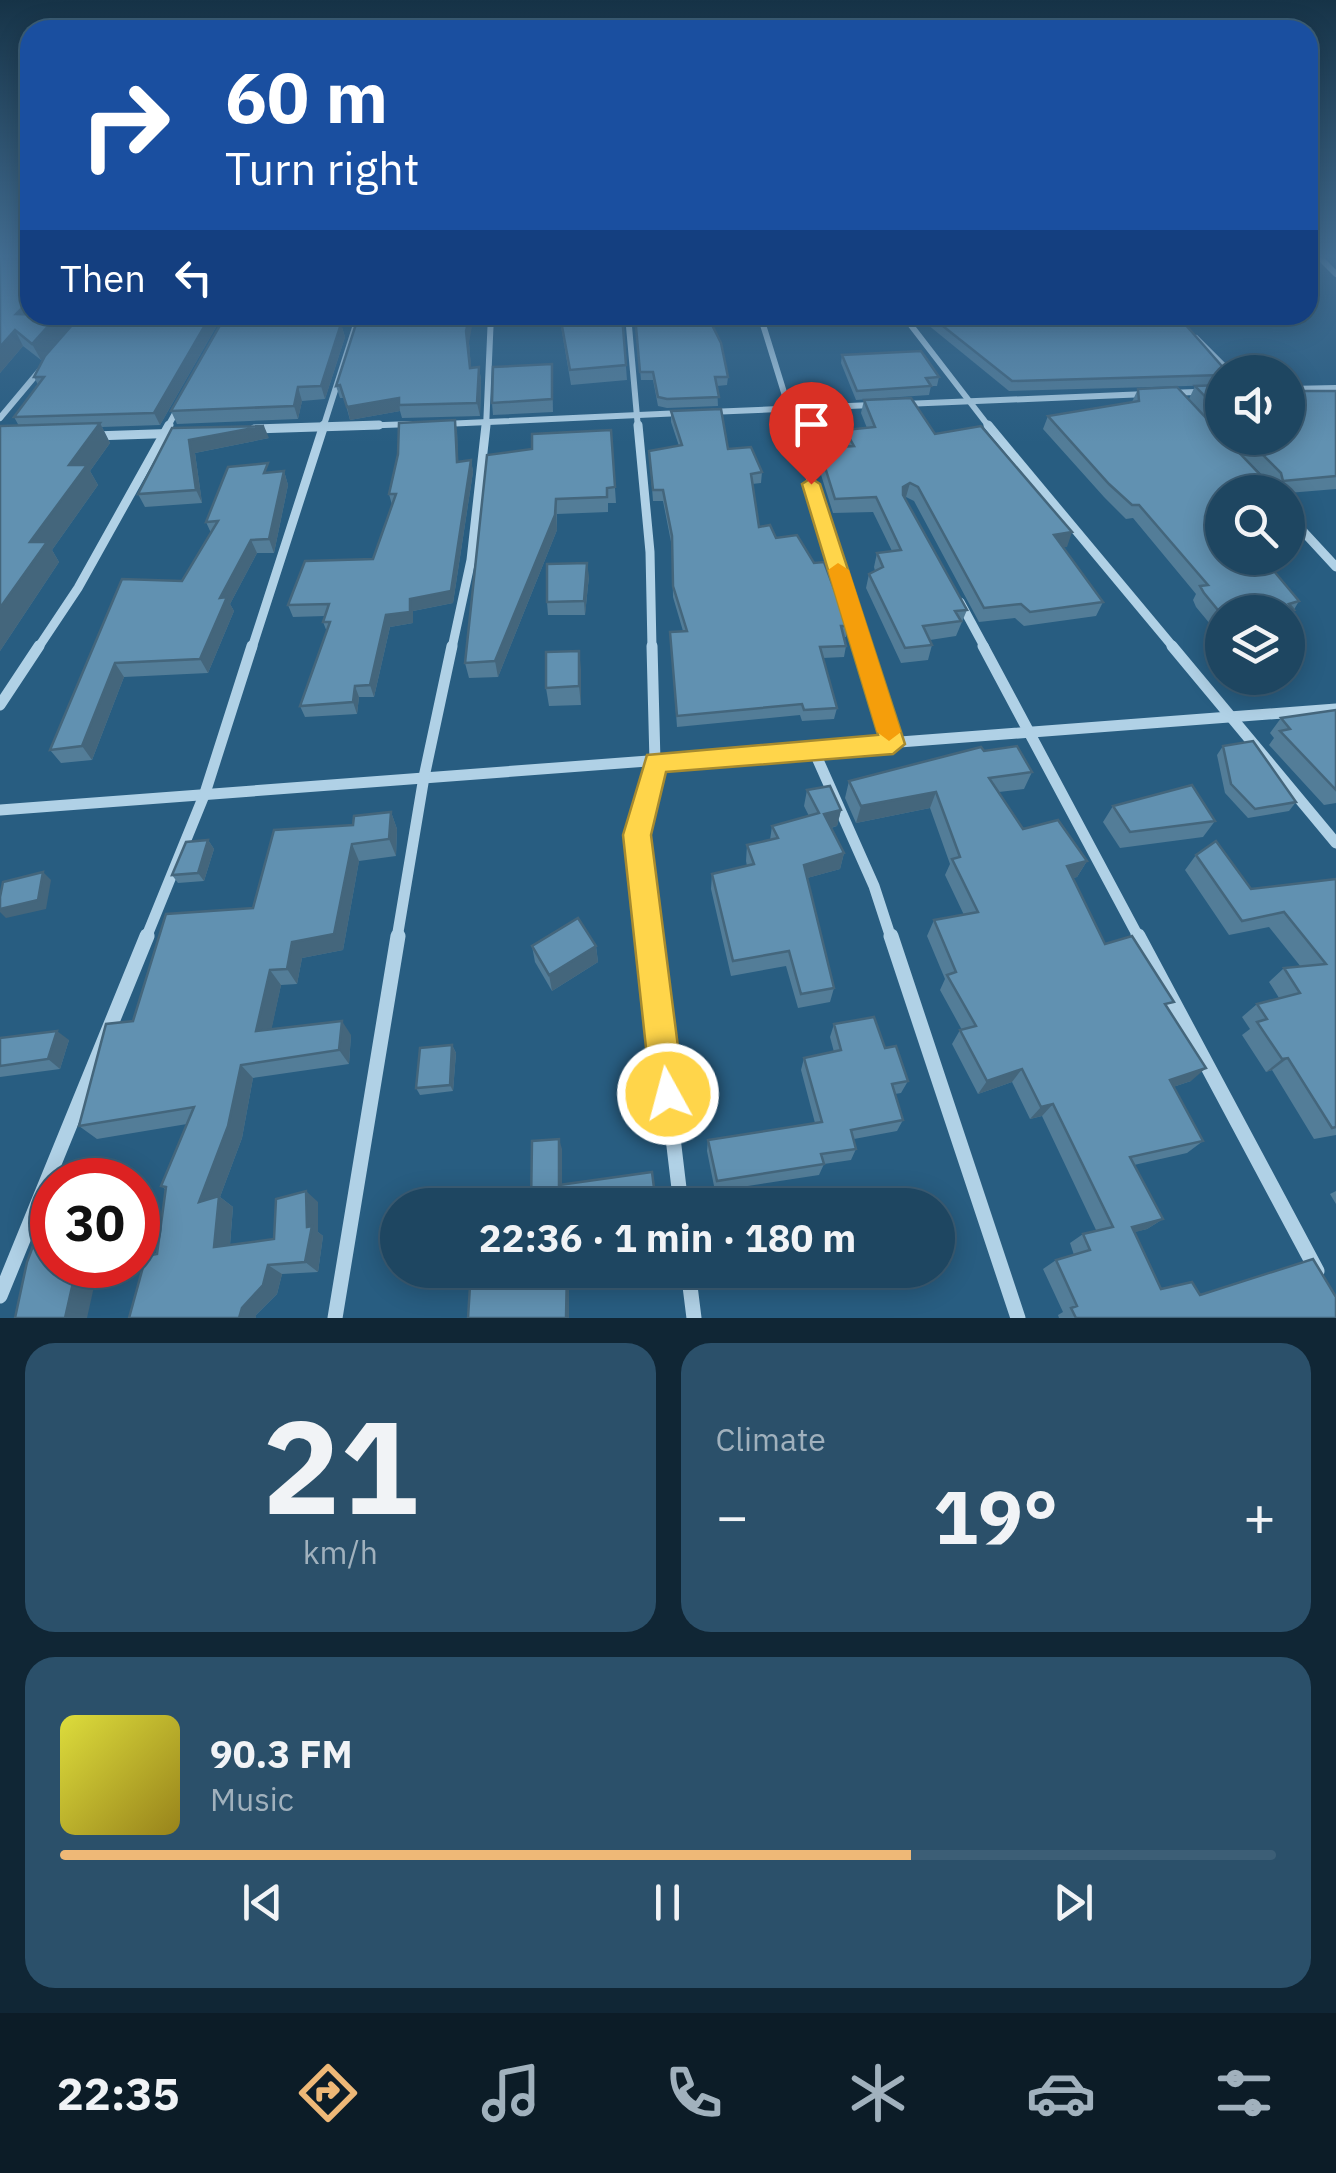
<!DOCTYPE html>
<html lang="en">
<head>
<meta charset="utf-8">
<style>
	body { margin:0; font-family:"IBM Plex Sans",sans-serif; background:#2b506a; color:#f1f3f6; height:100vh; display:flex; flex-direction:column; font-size:38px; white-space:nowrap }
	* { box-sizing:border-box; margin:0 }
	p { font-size:32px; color:#a1b1bd }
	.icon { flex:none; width:55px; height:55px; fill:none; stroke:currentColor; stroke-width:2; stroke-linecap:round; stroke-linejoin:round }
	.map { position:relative; height:1318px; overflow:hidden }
	.side { display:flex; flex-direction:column; gap:25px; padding:25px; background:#102635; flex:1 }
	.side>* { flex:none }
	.hud { position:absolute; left:20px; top:20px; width:1298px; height:305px; border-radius:30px; box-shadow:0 5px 25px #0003,0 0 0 2px #3c5e76; background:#1a4fa0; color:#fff; overflow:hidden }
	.controls { position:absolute; left:1205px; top:355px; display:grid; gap:20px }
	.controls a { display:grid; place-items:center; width:100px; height:100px; border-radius:50%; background:#1e4661; box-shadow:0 5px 25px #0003,0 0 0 2px #3c5e76; font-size:50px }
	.speed { position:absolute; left:30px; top:1158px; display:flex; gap:20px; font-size:50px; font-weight:700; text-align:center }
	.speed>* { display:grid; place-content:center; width:130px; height:130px; border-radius:50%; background:#1e4661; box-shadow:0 5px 25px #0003,0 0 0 2px #3c5e76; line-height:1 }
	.speed .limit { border:15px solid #d22; background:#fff; color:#111 }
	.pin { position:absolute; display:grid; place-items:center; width:85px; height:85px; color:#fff; margin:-102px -42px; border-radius:50% 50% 50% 0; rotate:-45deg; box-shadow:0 0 10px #0007 }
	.pin .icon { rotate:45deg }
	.me { position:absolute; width:110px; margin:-55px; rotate:353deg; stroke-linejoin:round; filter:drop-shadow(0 0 8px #0008) }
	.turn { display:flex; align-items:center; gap:35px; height:210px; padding:0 40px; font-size:45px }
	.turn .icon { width:130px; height:130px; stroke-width:2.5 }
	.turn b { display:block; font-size:70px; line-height:85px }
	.then { display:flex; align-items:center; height:95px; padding:0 40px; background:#0003; gap:20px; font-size:38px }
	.big { font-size:75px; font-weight:700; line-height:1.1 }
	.side .tile { flex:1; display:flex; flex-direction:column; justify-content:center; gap:15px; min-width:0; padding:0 35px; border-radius:30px; background:#2b506a }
	.side .dial { align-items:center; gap:0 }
	.dial b { font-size:130px; line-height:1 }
	.song { display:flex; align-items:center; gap:30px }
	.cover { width:120px; height:120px; border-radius:15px; background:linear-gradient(135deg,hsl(60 70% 55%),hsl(50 70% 35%)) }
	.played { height:10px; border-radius:5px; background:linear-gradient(90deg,#eeb877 70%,#3c5e76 70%) }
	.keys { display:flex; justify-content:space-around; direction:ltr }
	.heat { display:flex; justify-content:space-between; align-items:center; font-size:55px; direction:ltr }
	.side .tiles { flex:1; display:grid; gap:25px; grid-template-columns:1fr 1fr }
	.tile:last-child { grid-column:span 2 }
	.trip { position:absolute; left:380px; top:1188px; width:575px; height:100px; border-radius:50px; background:#1e4661; box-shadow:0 5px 25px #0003,0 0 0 2px #3c5e76; font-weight:700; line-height:100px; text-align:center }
	.menu { display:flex; height:160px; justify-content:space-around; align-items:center; background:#0c1c27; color:#a1b1bd }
	.menu .icon { width:70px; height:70px }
	.menu .current { color:#eeb877 }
	.menu b { font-size:45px; color:#f1f3f6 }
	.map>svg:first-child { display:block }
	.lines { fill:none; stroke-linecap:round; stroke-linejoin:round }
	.street-far3 { stroke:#b0d1e6; stroke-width:6 }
	.street-far2 { stroke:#b0d1e6; stroke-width:9 }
	.street-far1 { stroke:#b0d1e6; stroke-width:11 }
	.street { stroke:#b0d1e6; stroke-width:15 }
	.wall { fill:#537d98 }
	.shaded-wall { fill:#44667c }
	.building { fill:#6191b1; stroke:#44667c; stroke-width:2.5 }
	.route { fill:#ffd54a; stroke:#a68a30; stroke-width:2.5 }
	.slow { fill:#f59e0b }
</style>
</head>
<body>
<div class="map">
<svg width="1336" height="1318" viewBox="0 0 1336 1318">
	<rect width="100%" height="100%" fill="#285d81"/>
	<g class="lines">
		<!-- street-far3 -->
		<g class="street-far3">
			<path d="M1320,258L1336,274"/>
			<path d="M628,315L638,428"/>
			<path d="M760,315L795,428"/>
			<path d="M903,315L990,428"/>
			<path d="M1196,338L1230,372"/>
			<path d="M1288,389L1336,388"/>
			<path d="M1169,393L1222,391"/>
			<path d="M904,404L1147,394"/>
			<path d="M709,412L872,405"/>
			<path d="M0,418L41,369"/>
			<path d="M444,424L682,413"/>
			<path d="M167,428L178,408"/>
			<path d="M300,428L412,424"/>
			<path d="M323,428L359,315"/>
			<path d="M486,428L491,315"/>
		</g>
		<!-- street-far2 -->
		<g class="street-far2">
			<path d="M638,425L650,552L652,648"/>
			<path d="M794,425L863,648"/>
			<path d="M988,425L1174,648"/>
			<path d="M254,429L379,425"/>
			<path d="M94,436L182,433"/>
			<path d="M1288,515L1336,567"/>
			<path d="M960,602L985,648"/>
			<path d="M38,648L78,588L169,425"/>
			<path d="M252,648L324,425"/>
			<path d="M452,648L471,560L486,425"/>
		</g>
		<!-- street-far1 -->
		<g class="street-far1">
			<path d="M863,646L893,744"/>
			<path d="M983,646L1139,938"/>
			<path d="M1172,646L1336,843"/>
			<path d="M0,705L39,646"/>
			<path d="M814,751L874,886L891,938"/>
			<path d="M0,810L1336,709"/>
			<path d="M146,938L205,793L252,646"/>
			<path d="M397,938L424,777L452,646"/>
			<path d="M649,938L637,835L655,762L652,646"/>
		</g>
		<!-- street -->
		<g class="street">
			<path d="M649,936L681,1205"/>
			<path d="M891,936L1018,1318"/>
			<path d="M1138,936L1317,1271"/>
			<path d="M688,1270L694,1318"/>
			<path d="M0,1296L147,936"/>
			<path d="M335,1318L398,936"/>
		</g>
	</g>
	<!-- wall -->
	<g class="wall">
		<path d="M0,258L30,315L68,328L41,360L23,346L0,373Z"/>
		<path d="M96,315H218L220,320L160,425L102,427L110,443L90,471L98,485L52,550L59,562L0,651V426H19L14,417L38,385L34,377Z"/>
		<path d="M226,315H331L327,325L341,324L345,337L325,399L302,401L298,419L177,424L171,411Z"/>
		<path d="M534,315H622L627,380L571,385L560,320L537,323Z"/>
		<path d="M635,315L728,377L727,385L717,386L718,406L667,408L658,406L653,380H641Z"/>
		<path d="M919,315H1177L1222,372V385L1009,391L922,320Z"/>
		<path d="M469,343L471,368L479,367L481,380L480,416L402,418L400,411L350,420L344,398H340L336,386Z"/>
		<path d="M842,355L939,377L937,386H931L929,395L856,400L841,363Z"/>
		<path d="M552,364L553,412L493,415L492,403Z"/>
		<path d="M1222,385V434L1189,399L1195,386Z"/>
		<path d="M1138,389L1268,483L1263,490L1222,492V558L1299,601L1288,620V612H1222V635L1220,636L1196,607L1193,600L1196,594L1133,518L1126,519L1104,497L1043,429L1048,416L1132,402Z"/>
		<path d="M1336,391V489L1288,493L1274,492L1273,486L1226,438H1288Z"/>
		<path d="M864,400L935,434L1067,547H1063L1103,602L1096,616L1024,626L1015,618L979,622L914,501L906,497L905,498L967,610L956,636L930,640L932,645L928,660L901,663L866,588L869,574L875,571L874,567L877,553L892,551L873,512L833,513L817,462L819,448L844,447L843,444L845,430L867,428L861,413Z"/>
		<path d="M671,411L762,472L761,483L752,484L759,527L776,538L848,626L846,637H844L846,646L844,657L823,658L837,708L834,719L802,721L800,715L677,727L670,632L683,631L673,597L672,547L663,501H653L650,462L649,451L679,446L671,422Z"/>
		<path d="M172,428L269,438L195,453L202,503L145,507L138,494Z"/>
		<path d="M611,430L616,503H608V512L557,514V530L498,677L469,678L465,663L532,449Z"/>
		<path d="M457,431L458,462L471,460L473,472L453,603L413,611V623L390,627L374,697H359L357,714L305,717L300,706L327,632L323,622L325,616L293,617L288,605L373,559L392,505L389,494Z"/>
		<path d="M284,471L288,485L274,553H257L230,604L234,611L208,673L124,677L92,760L61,763L50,750L122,579L182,581L211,533L206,522L271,472Z"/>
		<path d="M589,576L585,615H548L547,602Z"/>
		<path d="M579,651L581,705L549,706L546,688Z"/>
		<path d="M1336,710V803L1324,805L1269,745L1274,738L1270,733L1281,718Z"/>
		<path d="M1223,746L1296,802L1289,811L1248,818L1225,793L1217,755Z"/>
		<path d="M984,751L1032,772L1024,789L999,792L1023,829L1087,861L1077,877L1073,878L1105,944L1168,1008L1191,1081L1173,1087L1203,1141L1187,1153L1134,1165L1163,1219L1147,1229L1134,1232L1161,1289L1336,1318H1059L1058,1315L1063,1312L1043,1269L1056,1260L1074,1255L1070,1243L1083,1234L1096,1230L1042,1116L1030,1119L1012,1082L978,1094L952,1044L960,1030H962L940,990L945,979L927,936L934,920L964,915L945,875L950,864L930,808L856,823L845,798L849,781Z"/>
		<path d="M807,790L841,810L837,826L831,828L844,853L840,869L807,878L834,988L830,1002L798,1008L786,966L731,976L711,889L712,874L747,866L746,861L747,845L770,840L772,826L809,816L804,806Z"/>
		<path d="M1113,806L1215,821L1203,837L1120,848L1103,822Z"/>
		<path d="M391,812L397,829L396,856L359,861L343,950L302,958L297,984L281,985L271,1030L351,1035L349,1064L253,1078L242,1138L220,1197L233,1207L230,1245L274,1239L318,1202V1232L323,1236L318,1272L282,1274L277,1294L256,1315V1318H129L157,1254L165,1189L161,1186L187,1124L97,1139L79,1126L133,1021L253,908L353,825Z"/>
		<path d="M208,840L214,849L204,881L178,883L172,875Z"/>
		<path d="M1196,855L1251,889L1336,879V1135L1314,1139L1272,1070L1266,1072L1242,1035L1250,1029L1242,1017L1257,1004L1279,998L1269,982L1284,968L1301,967L1269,927L1229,935L1185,870Z"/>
		<path d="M532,946H596L598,962L552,991L535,962Z"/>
		<path d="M834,1024L885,1048L908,1081L901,1093L895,1094L903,1120L897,1131L854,1139L856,1149L851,1160L824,1164L819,1175L715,1191L707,1151L708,1140L815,1123L801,1070L804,1058L834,1052L830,1037Z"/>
		<path d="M0,1038L69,1040L60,1069L0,1077Z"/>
		<path d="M452,1045L456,1053L453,1091L420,1095L416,1088Z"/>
		<path d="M1336,1191V1204L1330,1194Z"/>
		<path d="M471,1270H582V1273L569,1274V1318H468Z"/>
	</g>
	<!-- shaded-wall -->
	<g class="shaded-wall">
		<path d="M30,300V315L16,314Z"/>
		<path d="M58,315H61L68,328L41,360L32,344Z"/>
		<path d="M207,315H218L220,320L160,425L154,413Z"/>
		<path d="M322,315H331L321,338L318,325Z"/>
		<path d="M470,315H474L469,343L472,381L466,331Z"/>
		<path d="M536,315H559L560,320L537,323Z"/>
		<path d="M341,324L345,337L325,399L321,386Z"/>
		<path d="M15,330L23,346L0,373V347Z"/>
		<path d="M479,367L481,380L480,416L477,403Z"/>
		<path d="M298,387L302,401L298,419L294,406Z"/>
		<path d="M399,398L400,411L350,420L347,407Z"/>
		<path d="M455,420L457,431L459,473L457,462Z"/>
		<path d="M100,423L110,443L90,471L98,485L52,550L59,562L0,651V608L30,542L69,465Z"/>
		<path d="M264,426L269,438L195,453L202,503L196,490L189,440Z"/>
		<path d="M471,460L473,472L453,603L413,611V623L390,627L374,697L370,685L386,615L410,599Z"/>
		<path d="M284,471L288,485L274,553L269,539Z"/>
		<path d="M910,483L906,497L900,502L903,487Z"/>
		<path d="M556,499L557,530L498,677L495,661Z"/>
		<path d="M1072,532L1067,547L1048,549L1054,535Z"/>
		<path d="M251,540L257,553L230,604L234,611L208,673L200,659L220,598Z"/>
		<path d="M587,563L589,576L585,615L584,601Z"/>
		<path d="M579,651L581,669V705L579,686Z"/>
		<path d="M115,663L124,677L92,760L82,746Z"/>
		<path d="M355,686L359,697L357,714L353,702Z"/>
		<path d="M936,792L930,808L856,823L861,806Z"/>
		<path d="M841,810L837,826L821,830L824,814Z"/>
		<path d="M391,812L397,829L396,856L389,839Z"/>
		<path d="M208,840L214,849L204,881L198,873Z"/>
		<path d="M352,844L359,861L343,950L302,958L297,984L287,969L292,942Z"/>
		<path d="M844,853L840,869L800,880L804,865Z"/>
		<path d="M1087,861L1077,877L1058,882L1067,866Z"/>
		<path d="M43,872L51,880L46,909L6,918L0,912V909Z"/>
		<path d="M596,946L598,962L552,991L549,975Z"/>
		<path d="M270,970L281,985L268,1046L256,1031Z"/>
		<path d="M342,1021L351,1035L349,1064L339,1050Z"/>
		<path d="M57,1031L69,1040L60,1069L48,1059Z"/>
		<path d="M452,1045L456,1053L453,1091L450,1085Z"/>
		<path d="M1288,1058L1272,1070L1266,1072L1282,1059Z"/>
		<path d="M241,1065L253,1078L242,1138L220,1197L233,1207L229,1256L214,1247L199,1202Z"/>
		<path d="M1206,1068L1191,1081L1155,1093L1170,1080Z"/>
		<path d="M1022,1069L1012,1082L978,1094L987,1081Z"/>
		<path d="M1053,1104L1042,1116L1030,1119L1041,1107Z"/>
		<path d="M559,1139L562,1149V1194L559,1185Z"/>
		<path d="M306,1191L318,1202V1232L323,1236L318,1272L305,1262Z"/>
		<path d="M1163,1219L1147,1229L1117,1237L1132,1227Z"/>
		<path d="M59,1265H82L97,1273L87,1318H66L58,1269Z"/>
		<path d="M268,1265L282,1274L277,1294L256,1315V1318H239L242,1308Z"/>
		<path d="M567,1270L569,1274V1318H566Z"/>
	</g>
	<!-- building -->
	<g class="building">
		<path d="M0,258H30V300L16,314L58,315L32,344L15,330L0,347Z"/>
		<path d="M96,315H211L154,413L14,417L44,377H34L45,356L80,316Z"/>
		<path d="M226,315H322L318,325L341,324L321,386L298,387L294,406L171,411Z"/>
		<path d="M389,315H470L466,331L470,368L479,367L477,403L399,405V398L347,407L340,385L336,386L356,324L387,322Z"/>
		<path d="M560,315H622L626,365L570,370Z"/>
		<path d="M635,315H707L721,343L728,377H715L719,397L667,399L658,397L653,372H640Z"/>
		<path d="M929,315H1177L1227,372H1222V375L1012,381Z"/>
		<path d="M921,351L939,377L926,378L931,386L857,391L842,355Z"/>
		<path d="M552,364V399L492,403L493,367Z"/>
		<path d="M1222,385V414L1195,386Z"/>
		<path d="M1177,387L1222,435V438H1225L1268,483L1258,484L1265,492H1222V558H1263L1299,601L1289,604L1294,610L1265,612H1266H1222V615L1204,593L1200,586L1208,585L1139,505H1132L1109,484L1048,416L1139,401L1138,389Z"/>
		<path d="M1288,391H1336V476L1283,481L1281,473L1246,438H1288Z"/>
		<path d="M911,398L935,434L981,426L1072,532L1054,535L1103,602L1030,612L1021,604L984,608L918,487L910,483L903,487V495L967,610L955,611L961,621L923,626L932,645L905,648L869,574L883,567L877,553L901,550L876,497L835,499L819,448L854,446L845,430L875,427L864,400Z"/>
		<path d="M721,409L728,449L751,447L762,472L751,474L759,527L770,525L776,538L797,535L814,563L824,562L848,626H841L846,646L820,647L837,708L804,710L802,704L677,716L670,632L687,631L673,586L672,536L663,490H653L649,451L682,445L671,411Z"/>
		<path d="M455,420L457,462L471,460L451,591L410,599V612L386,615L370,685L355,686L353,702L300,706L330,622H323L329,604L288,605L305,561L373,559L396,494H389L398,454L399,423Z"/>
		<path d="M100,423L69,465H87L30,542H47L0,608V426Z"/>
		<path d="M264,426L189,440L196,490L138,494L172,428Z"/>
		<path d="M611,430L615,487L607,488V497L556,499L555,515L495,661L465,663L487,455L532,449V434Z"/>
		<path d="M268,463L264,473L284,471L269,539L251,540L220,598L227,597L200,659L115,663L82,746L50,750L122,579L182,581L218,521L206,522L228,467Z"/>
		<path d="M587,563L584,601L547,602V564Z"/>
		<path d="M579,651V686L546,688V652Z"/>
		<path d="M1336,710V790L1280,731L1290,729L1281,718Z"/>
		<path d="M1253,741L1296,802L1255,809L1231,784L1223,746Z"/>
		<path d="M1017,746L1032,772L989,778L1023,829L1058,820L1087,861L1067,866L1105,944L1132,936L1174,1002L1165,1004L1206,1068L1170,1080L1203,1141L1130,1157L1163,1219L1132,1227L1161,1289L1192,1282L1200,1295L1313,1259L1336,1297V1318H1076L1071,1308L1077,1306L1056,1260L1090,1250L1083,1234L1113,1227L1053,1104L1041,1107L1022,1069L987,1081L960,1030L976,1026L947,975L956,972L934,920L978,912L952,859L960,857L936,792L861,806L849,781L981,747L984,751Z"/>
		<path d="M1192,785L1215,821L1130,832L1113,806Z"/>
		<path d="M830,786L841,810L824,814L844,853L804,865L834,988L801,994L789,951L733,961L712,874L754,864L747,845L778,838L772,826L819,813L807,790Z"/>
		<path d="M391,812L389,839L352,844L334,934L292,942L287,969L270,970L256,1031L342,1021L339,1050L241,1065L228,1126L199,1202L219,1196L214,1247L274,1239L276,1199L306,1191L307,1227L312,1226L305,1262L268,1265L263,1285L242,1308L239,1318H129L146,1256L157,1254L166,1187L161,1186L194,1107L79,1126L106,1024L133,1021L166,914L253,908L274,830L353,825L354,816Z"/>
		<path d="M208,840L198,873L172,875L186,842Z"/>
		<path d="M1216,841L1251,889L1336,879V1127L1332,1128L1288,1058L1282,1059L1257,1022L1267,1019L1257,1004L1300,993L1284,968L1326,964L1284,912L1242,921L1196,855Z"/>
		<path d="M43,872L38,900L0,909V897L3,882Z"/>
		<path d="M578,918L596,946L549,975L532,946Z"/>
		<path d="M874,1017L885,1048L896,1046L908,1081L892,1084L903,1120L851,1130L856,1149L821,1154L824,1164L717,1181L708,1140L822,1122L804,1058L841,1050L834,1024Z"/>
		<path d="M57,1031L48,1059L0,1066V1038Z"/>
		<path d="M452,1045L450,1085L416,1088L420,1048Z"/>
		<path d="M559,1139V1185L652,1172L656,1204L531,1205L532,1141Z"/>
		<path d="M48,1206H52V1265H59L58,1269L77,1265L65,1318H15L27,1262Z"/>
		<path d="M471,1270H567L566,1318H468Z"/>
	</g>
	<!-- sky -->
	<linearGradient id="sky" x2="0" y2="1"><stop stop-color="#163347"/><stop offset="0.58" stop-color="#426d92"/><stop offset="1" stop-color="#426d92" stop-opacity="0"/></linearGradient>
	<rect width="1336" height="443" fill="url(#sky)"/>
	<!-- route -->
	<path class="route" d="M811,478L820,484L905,744L893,754L666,772L651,835L684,1094L679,1106L668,1111L656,1106L651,1094L623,835L647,755L878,735L802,484Z"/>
	<!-- slow -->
	<path class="slow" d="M838,563L849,570L901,732L889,741L877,732L828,570Z"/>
</svg>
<div class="controls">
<a><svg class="icon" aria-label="sound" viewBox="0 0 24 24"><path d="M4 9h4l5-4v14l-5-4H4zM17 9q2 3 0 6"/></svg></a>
<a><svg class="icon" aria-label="search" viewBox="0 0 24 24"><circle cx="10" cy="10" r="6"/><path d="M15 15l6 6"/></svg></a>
<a><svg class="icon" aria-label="layers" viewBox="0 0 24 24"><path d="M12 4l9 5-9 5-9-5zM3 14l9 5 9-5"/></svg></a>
</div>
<div class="speed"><div class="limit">30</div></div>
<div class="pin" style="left:811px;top:484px;background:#d93025"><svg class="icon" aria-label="arrive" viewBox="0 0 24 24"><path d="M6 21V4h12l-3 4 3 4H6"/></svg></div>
<svg class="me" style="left:668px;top:1094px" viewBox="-20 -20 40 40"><circle r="17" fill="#ffd54a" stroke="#fff" stroke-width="3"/><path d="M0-11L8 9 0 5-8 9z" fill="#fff"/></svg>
<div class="trip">22:36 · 1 min · 180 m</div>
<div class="hud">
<div class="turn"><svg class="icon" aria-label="right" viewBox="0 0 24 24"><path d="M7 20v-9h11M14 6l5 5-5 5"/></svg><div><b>60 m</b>Turn right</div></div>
<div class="then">Then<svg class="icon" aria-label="left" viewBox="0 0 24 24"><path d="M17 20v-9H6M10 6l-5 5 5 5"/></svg></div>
</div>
</div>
<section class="side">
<div class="tiles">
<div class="tile dial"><b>21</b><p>km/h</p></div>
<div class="tile"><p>Climate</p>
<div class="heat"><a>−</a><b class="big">19°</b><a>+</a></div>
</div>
<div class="tile">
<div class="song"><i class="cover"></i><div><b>90.3 FM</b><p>Music</p></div></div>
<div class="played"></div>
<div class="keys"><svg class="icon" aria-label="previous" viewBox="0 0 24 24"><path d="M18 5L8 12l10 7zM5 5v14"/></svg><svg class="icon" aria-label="pause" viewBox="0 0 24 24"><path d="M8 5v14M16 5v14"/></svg><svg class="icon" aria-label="next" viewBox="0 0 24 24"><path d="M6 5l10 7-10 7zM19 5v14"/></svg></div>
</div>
</div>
</section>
<nav class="menu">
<b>22:35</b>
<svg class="icon current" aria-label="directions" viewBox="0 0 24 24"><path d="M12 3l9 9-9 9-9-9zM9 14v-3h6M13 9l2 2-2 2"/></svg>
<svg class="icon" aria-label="music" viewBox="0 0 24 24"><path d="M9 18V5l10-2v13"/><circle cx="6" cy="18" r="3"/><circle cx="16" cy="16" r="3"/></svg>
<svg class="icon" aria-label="phone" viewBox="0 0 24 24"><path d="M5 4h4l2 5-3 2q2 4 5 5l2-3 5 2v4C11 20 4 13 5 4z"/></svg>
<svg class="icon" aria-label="climate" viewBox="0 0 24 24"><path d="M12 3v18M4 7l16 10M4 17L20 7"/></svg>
<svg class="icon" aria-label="car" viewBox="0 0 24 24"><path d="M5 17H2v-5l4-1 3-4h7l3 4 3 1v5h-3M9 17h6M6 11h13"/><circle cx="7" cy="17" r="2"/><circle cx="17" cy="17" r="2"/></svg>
<svg class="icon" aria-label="filters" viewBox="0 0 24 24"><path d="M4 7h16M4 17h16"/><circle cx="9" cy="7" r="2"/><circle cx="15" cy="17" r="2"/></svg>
</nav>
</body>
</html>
